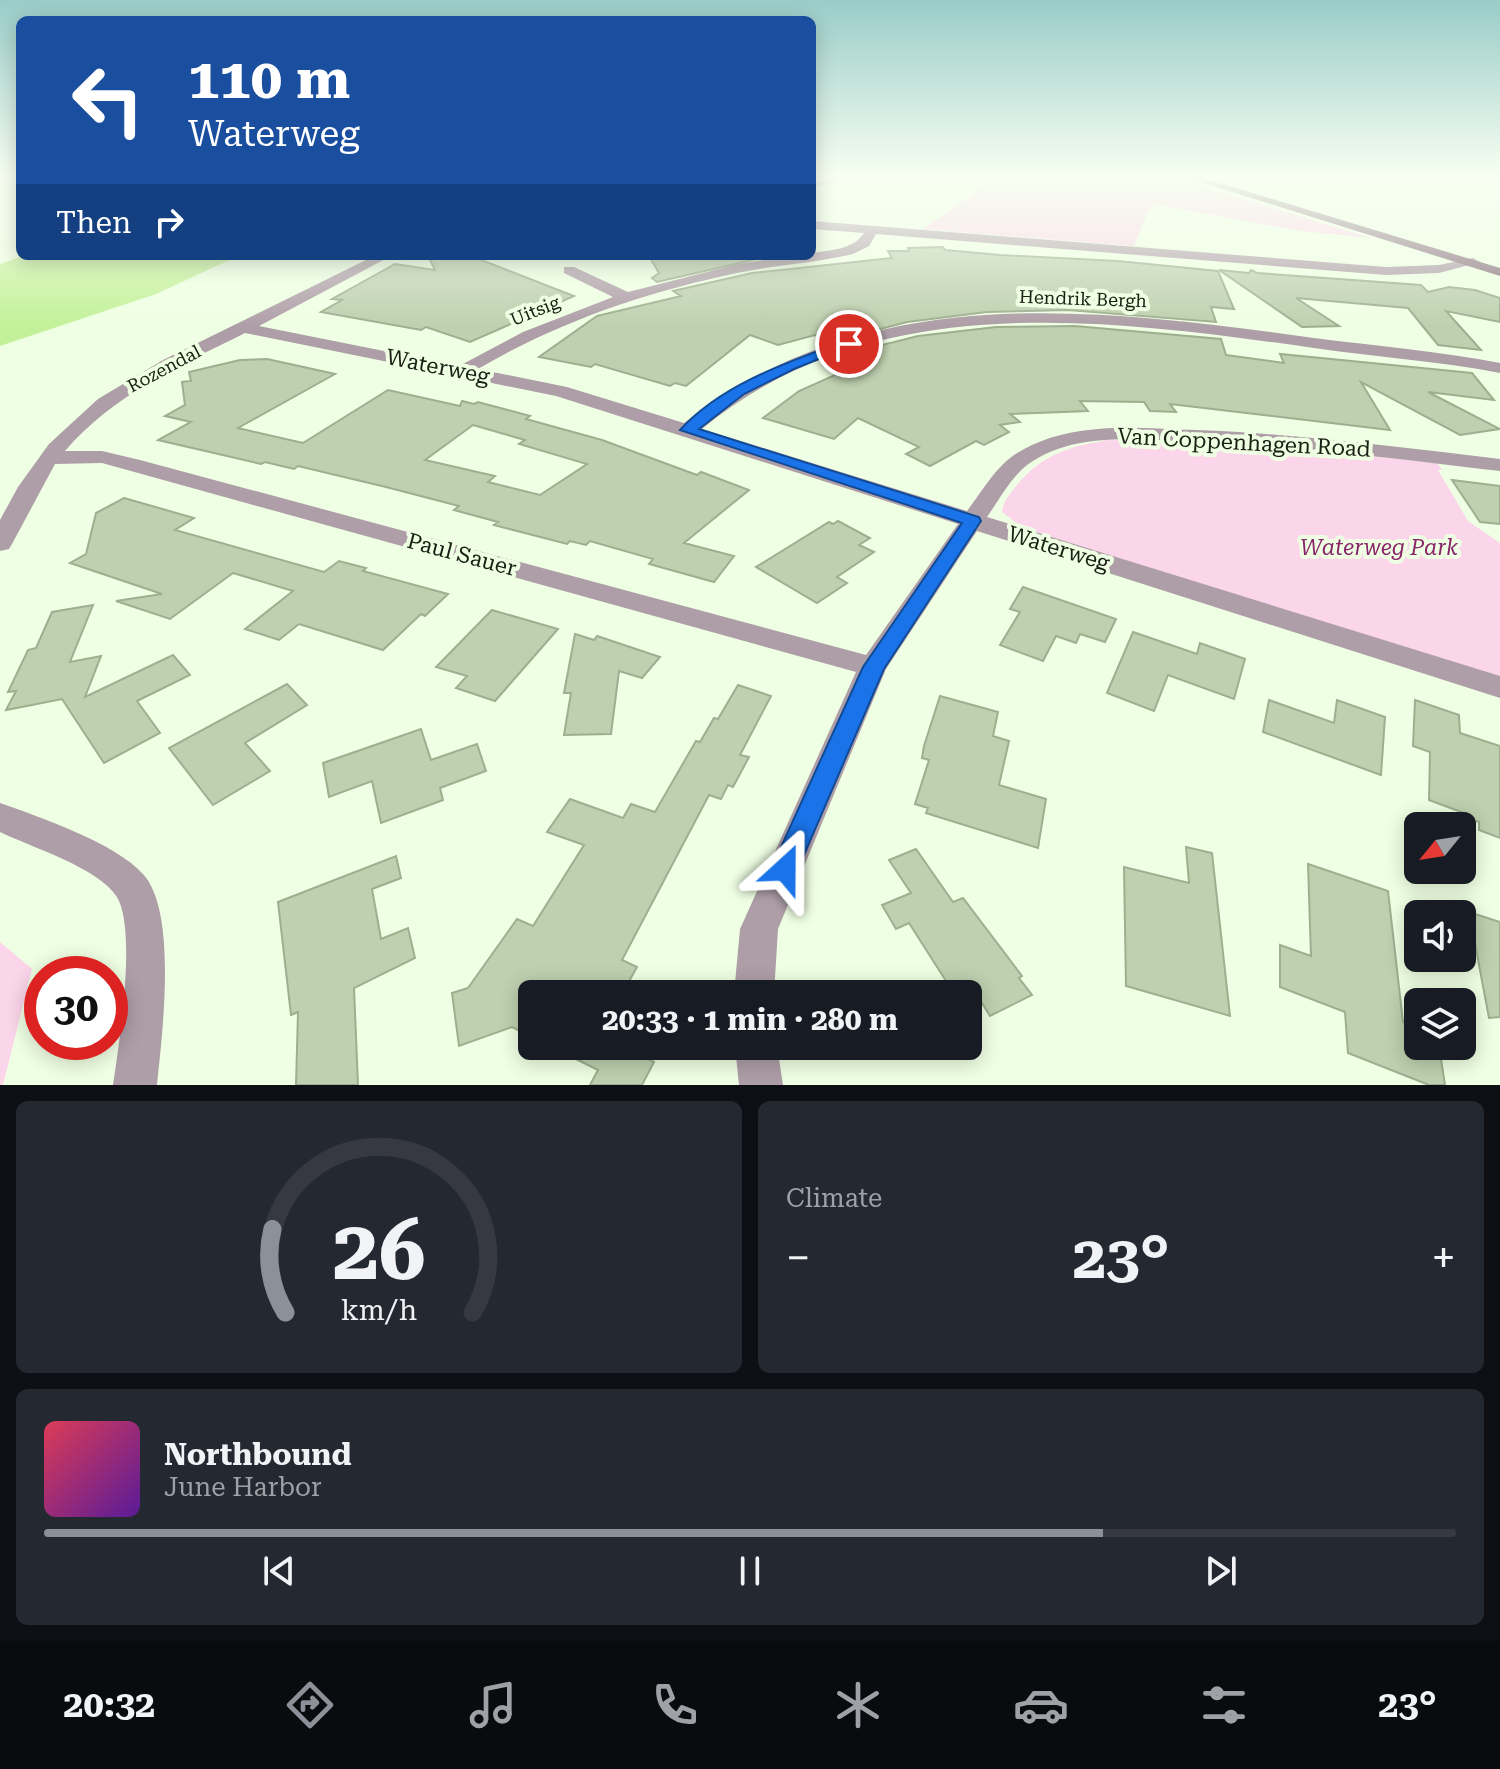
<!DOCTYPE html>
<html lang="en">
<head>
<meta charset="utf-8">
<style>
	body { margin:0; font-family:"Roboto Serif",serif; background:#242831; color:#f1f3f6; height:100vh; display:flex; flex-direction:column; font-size:30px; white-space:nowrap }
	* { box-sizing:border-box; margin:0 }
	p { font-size:26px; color:#9ea1a6 }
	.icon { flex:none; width:44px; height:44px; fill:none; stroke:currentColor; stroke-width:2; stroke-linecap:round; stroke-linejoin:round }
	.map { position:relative; height:1085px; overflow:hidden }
	.drawer { display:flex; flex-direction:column; gap:16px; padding:16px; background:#0d0f14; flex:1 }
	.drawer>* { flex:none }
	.top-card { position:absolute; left:16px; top:16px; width:800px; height:244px; border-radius:12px; box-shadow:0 4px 20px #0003; background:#1a4fa0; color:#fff; overflow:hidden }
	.needle { width:52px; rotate:240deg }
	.buttons { position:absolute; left:1404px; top:812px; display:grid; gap:16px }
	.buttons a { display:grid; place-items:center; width:72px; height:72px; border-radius:12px; background:#171b24; box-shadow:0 4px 20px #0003; font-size:40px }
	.speed { position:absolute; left:24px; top:956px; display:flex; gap:16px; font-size:40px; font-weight:700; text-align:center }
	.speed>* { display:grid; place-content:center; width:104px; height:104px; border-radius:50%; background:#171b24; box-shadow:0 4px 20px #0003; line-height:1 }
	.speed .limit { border:12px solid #d22; background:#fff; color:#111 }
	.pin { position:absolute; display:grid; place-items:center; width:68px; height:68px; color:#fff; margin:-34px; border:4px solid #fff; border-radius:50%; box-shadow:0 2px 8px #0007 }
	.me { position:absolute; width:88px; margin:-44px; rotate:24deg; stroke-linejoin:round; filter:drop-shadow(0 0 6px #0008) }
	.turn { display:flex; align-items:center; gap:28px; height:168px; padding:0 40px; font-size:36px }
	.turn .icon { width:104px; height:104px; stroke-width:2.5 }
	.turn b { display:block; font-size:56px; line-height:68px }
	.then { display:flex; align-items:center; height:76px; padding:0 40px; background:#0003; gap:16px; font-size:30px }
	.big { font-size:60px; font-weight:700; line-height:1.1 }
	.drawer .widget { flex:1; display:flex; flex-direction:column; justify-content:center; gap:12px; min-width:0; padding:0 28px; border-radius:12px; background:#242831 }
	.drawer .dial { align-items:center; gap:0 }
	.dial svg { height:208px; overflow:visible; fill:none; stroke:#363941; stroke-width:7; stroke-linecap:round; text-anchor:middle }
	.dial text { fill:#f1f3f6; stroke:none }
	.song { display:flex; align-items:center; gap:24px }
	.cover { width:96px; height:96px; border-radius:12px; background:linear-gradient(135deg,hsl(350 70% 55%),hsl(270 70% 35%)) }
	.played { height:8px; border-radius:4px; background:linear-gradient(90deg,#8c9099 75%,#363941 75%) }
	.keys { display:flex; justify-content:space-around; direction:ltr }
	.heat { display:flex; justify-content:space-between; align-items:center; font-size:44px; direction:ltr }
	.drawer .tiles { flex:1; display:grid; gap:16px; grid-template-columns:1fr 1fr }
	.widget:last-child { grid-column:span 2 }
	.trip { position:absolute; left:518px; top:980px; width:464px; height:80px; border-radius:12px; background:#171b24; box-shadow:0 4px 20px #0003; font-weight:700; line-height:80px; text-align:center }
	.dock { display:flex; height:128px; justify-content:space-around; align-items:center; background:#090b0e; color:#9ea1a6 }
	.dock .icon { width:56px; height:56px }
	.dock .active { color:#8c9099 }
	.dock b { font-size:36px; color:#f1f3f6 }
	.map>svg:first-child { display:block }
	.green { fill:#fbd5ea }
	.water { fill:#c3f199 }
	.building { fill:#bed0af; stroke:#9daf8e; stroke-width:2; fill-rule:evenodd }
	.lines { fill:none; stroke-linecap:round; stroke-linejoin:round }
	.lane { fill:#ae9ea7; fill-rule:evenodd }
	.street { fill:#ae9ea7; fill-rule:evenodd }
	.secondary { fill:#89727f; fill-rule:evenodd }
	.route { fill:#1a73e8; stroke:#114b97; stroke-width:2 }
	.labels { text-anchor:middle; stroke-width:8; stroke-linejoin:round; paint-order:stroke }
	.far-street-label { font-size:18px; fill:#191f13; stroke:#efffe3 }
	.street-label { font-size:22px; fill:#191f13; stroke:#efffe3 }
	.park-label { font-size:22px; font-style:italic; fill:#89256a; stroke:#efffe3 }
</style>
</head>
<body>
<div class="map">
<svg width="1500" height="1085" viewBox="0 0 1500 1085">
	<rect width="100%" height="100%" fill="#efffe3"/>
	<!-- green -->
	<g class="green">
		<path d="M994,175H1165L1371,238L1301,231L1157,205L1148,211L1134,246L923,229L998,176Z"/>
		<path d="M1108,440L1260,445L1437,463L1442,470H1438L1468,521L1500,543V678L1023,528L1002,512C1003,501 1010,494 1017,485C1042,454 1071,446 1108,440Z"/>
		<path d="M0,942L32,969L3,1085H0Z"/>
	</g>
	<!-- water -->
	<path class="water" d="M22,256H238L156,294L0,346V264Z"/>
	<!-- building -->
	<g class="building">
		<path d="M943,247L945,250L1000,255L1118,261L1218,271L1234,309L1211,307L1216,322L1068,310L987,312L907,322L827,343L815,335L778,345L750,335L686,386L675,383L670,386L595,364L591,367L539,357L597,316L681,296L673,291L752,273L892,258L888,251H909L908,248Z"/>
		<path d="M428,256H471L574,296L470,342L426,327L421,330L321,312L342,300L332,299L395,264L435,270Z"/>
		<path d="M649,256H770L657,282L652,278L659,273Z"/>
		<path d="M1219,270L1249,273L1251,270L1257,273L1421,285L1428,292L1449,287L1475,290L1500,298V322L1446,311L1481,350L1438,345L1408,308L1296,298L1339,326L1302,327Z"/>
		<path d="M1075,326L1221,339L1226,355L1284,363L1280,354L1472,373L1494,400L1428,392L1500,429L1460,435L1361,382L1390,430L1170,404L1176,412L1150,411L1144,402L1080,401L1088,411L1010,414L1020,422L1000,425L1009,432L984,445L976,441L930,466L906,454L919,447L858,418L834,439L763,418L799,391L862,363L846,354L918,336L996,327Z"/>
		<path d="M267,359L335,374L238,428L303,443L388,390L460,406L462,401L474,404L478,402L530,416L526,419L602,440L697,475L701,472L749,490L684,543L734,556L714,582L649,564L653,559L590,541L586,545L570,541L567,544L494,525L498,522L454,510L459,506L386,487L298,466L294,469L265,462L261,464L158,440L191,422L165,416L185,405L182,382L191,381L189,372L240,360ZM473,425L525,440L519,444L587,464L540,495L488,482L495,476L425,460Z"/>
		<path d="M1452,480L1500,486V524L1480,522Z"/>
		<path d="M124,498L194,518L175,530L324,572L339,561L366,568L363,571L448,594L425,616L421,614L383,650L299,624L279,640L245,629L293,591L233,573L170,619L116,601L162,594L70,563L86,554L96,513Z"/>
		<path d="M838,521L870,538L859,545L874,552L837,577L847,583L817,603L756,567L829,522L833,524Z"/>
		<path d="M1023,587L1116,619L1105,642L1080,634L1076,643L1056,636L1043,661L1000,645L1020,612L1010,609Z"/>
		<path d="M93,605L70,662L101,656L85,697L173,655L190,675L137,701L160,733L104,763L62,699L6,710L16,691L8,692L28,650L36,648L52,612Z"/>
		<path d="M492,610L558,629L495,701L456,688L467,676L436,667Z"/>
		<path d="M1133,632L1197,654L1200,643L1245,659L1234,699L1168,675L1154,711L1107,693Z"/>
		<path d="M575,634L594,640L597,636L660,657L642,678L619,671L611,734L564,735L571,693H564Z"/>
		<path d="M287,684L307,705L245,743L270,771L213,805L169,748Z"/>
		<path d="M738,685L771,696L740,755L749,757L733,787L728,785L721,799L709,795L622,960L637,967L622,994H532V1037L512,1027L459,1046L452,993L468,988L517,919L533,926L584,845L547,832L570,799L623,818L631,804L655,812L696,741L700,742L714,718L718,719Z"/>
		<path d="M940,696L998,712L993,736L1009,741L999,785L1046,799L1038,848L926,813L928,808L915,804L929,760L922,758L924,746Z"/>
		<path d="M1269,700L1334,723L1337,700L1385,717L1381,775L1263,732Z"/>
		<path d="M1415,700L1459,715L1460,733L1500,746V838L1479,830V822L1472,820V816L1429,800L1430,752L1413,746Z"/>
		<path d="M421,729L431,760L477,744L486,771L440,788L443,800L381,823L372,781L329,797L323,763Z"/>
		<path d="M1186,847L1212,853L1230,1016L1126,986L1124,867L1189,883Z"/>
		<path d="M916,849L953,902L963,898L1022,976L1019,978L1032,995L990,1016L970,984L953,992L909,923L896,929L882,905L911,893L889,860Z"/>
		<path d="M396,856L401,878L372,889L381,939L408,928L415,958L354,988L358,1085H296L298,1012L291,1015L278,902Z"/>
		<path d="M1308,864L1388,891L1403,1022L1418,1028V1046H1439L1445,1085H1429L1348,1053L1345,1012L1280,987V945L1311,956Z"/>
		<path d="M1469,912L1500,922V1017L1489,1018Z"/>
		<path d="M550,1046H622L654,1062L642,1085H590L598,1070Z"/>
	</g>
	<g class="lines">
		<!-- lane -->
		<g class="lane">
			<path d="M848,175H859L812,188V184Z"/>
			<path d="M1492,175H1500V178L1494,176Z"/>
		</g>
		<!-- street -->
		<g class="street">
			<path d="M812,221L1386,267L1439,265L1473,258L1480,262L1439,273L1386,275L876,234L869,246L853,254C815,263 775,265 737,273C646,292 558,322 478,369L567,387L684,423C871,278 1095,308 1314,338C1376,346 1438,351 1500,363V373C1438,361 1376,357 1314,348C1108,319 875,286 702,429L967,511C982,492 997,464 1019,452C1071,420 1140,428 1197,430C1299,434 1399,447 1500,459V471C1398,459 1297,446 1195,442C1143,440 1079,431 1033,461C1013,473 1000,499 987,517L1500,676V698L977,531L886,669L778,929L774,994H734L740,929L856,672L102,463L55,464L12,544L9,549L0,551V520L18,487L49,444L98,399L163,360L374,256H391L259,326L459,366L523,332L613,297L564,273V267H574L628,292L739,264L789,256H812V253C830,250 853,250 864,233L812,229ZM245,333L556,396L958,524L866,655L140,460L102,451H65C113,395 179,366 245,333Z"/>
			<path d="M0,803C40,817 115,843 143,874C178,912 162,1035 157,1085H113C119,1044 137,931 117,897C99,868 31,847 0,832Z"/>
			<path d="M735,1046H777L783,1085H739Z"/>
		</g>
		<!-- secondary -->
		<path class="secondary" d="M1178,175H1193L1500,268V276Z"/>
	</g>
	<!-- sky -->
	<linearGradient id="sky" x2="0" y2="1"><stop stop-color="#99ccc8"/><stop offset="0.54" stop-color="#f8fff2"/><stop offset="1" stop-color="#f8fff2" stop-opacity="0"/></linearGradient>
	<rect width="1500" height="327" fill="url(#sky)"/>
	<!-- route -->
	<path class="route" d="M845,341L856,344L794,369L744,394L699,429L979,517L981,521L884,669L798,869L794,877L785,881L775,877L771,869L863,667L962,523L680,430C722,384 788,362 845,341Z"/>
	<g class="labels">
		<!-- far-street labels -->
		<g class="far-street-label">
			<text transform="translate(1083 299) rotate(2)" y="6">Hendrik Bergh</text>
			<text transform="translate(535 311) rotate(-22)" y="6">Uitsig</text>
			<text transform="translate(164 369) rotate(-28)" y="6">Rozendal</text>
		</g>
		<!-- street labels -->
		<g class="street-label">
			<text transform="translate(438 366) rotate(11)" y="8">Waterweg</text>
			<text transform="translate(1244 442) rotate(3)" y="8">Van Coppenhagen Road</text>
			<text transform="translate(1059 548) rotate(17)" y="8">Waterweg</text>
			<text transform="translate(462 554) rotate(15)" y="8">Paul Sauer</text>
		</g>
		<!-- park labels -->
		<g class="park-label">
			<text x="1379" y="555">Waterweg Park</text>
		</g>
	</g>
</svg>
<div class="buttons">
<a><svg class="needle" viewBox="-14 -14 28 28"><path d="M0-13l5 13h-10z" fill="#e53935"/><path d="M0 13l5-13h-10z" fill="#9ea1a6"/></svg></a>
<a><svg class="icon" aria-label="sound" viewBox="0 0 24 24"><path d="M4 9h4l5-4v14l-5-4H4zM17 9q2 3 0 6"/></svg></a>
<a><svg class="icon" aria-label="layers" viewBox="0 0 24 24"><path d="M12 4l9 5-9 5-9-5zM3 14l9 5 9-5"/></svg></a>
</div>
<div class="speed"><div class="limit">30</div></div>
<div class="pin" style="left:849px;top:344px;background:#d93025"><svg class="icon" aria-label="arrive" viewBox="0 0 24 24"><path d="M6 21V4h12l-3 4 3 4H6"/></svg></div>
<svg class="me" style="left:785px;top:869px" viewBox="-20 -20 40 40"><path d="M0-17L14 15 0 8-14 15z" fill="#1a73e8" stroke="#fff" stroke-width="4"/></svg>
<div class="trip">20:33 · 1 min · 280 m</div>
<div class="top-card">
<div class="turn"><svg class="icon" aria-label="left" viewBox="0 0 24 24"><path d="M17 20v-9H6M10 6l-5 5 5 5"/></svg><div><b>110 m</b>Waterweg</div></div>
<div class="then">Then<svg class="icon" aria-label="right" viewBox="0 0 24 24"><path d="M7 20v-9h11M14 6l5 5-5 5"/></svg></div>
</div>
</div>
<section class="drawer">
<div class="tiles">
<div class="widget dial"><svg viewBox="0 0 100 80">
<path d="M14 69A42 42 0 1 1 86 69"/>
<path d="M14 69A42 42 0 0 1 9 37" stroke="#8c9099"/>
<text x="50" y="56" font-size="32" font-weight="700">26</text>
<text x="50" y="72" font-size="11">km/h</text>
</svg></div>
<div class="widget"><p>Climate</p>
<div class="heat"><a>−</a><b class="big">23°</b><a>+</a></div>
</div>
<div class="widget">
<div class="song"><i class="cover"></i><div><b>Northbound</b><p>June Harbor</p></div></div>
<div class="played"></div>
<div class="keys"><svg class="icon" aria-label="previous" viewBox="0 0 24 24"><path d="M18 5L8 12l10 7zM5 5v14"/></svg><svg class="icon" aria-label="pause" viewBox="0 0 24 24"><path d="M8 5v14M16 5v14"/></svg><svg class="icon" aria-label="next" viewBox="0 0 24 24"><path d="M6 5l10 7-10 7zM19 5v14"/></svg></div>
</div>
</div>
</section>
<nav class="dock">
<b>20:32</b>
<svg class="icon active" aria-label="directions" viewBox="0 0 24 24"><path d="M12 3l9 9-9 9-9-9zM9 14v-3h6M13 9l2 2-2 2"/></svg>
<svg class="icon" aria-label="music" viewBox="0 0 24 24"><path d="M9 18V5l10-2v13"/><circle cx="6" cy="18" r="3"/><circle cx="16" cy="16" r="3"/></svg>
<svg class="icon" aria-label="phone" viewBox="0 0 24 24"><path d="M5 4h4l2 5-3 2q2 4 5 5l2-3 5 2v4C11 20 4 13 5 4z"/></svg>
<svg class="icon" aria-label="climate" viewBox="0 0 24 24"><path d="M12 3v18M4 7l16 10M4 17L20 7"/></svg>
<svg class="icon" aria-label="car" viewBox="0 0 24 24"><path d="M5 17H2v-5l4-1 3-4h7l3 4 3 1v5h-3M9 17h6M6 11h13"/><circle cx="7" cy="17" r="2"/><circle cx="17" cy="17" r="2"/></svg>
<svg class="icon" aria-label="filters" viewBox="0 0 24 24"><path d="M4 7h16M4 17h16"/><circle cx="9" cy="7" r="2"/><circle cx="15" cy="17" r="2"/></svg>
<b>23°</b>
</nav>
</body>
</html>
